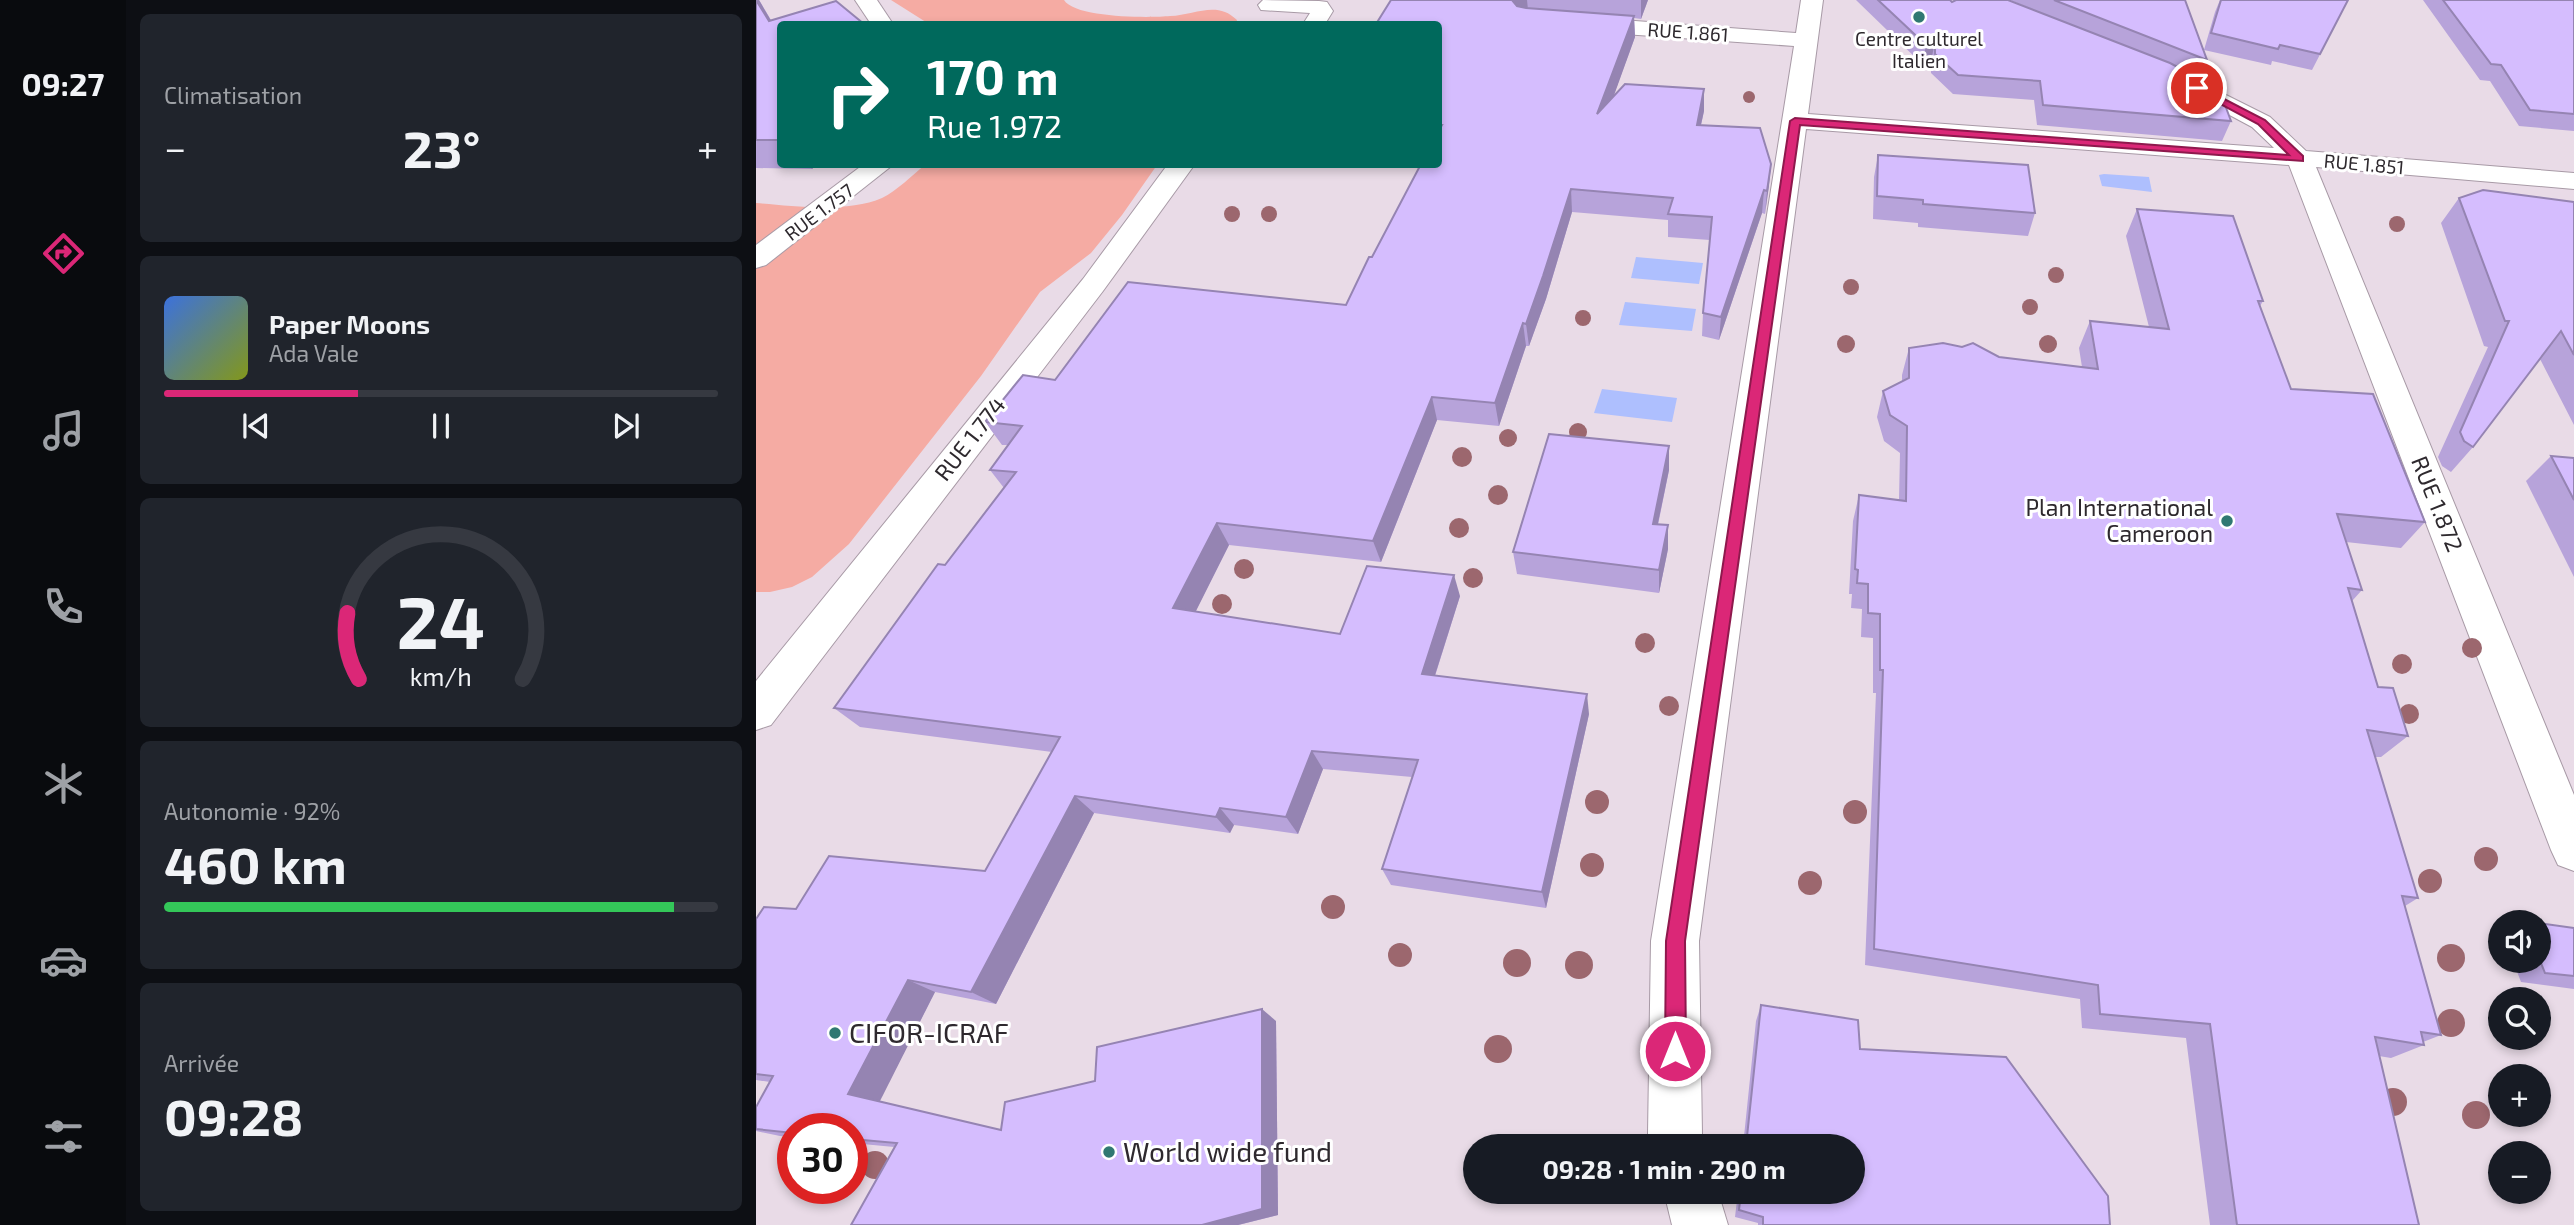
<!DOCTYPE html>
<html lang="fr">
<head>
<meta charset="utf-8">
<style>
	body { margin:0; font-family:"Exo 2",sans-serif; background:#20242c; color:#f1f3f6; height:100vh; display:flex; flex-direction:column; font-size:26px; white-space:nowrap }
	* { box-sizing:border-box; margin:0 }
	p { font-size:23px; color:#9ea1a6 }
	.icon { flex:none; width:38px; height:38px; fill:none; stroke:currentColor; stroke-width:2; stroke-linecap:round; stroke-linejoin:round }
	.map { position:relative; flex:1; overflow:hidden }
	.panel { display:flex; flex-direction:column; gap:14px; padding:14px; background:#0d0f14; width:630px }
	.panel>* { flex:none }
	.top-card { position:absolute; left:21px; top:21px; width:665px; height:147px; border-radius:7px; box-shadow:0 4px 10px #0003; background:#00695c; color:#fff; overflow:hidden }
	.buttons { position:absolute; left:1732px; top:910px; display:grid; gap:14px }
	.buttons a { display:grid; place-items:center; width:63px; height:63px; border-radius:50%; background:#171b24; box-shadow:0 4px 10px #0003; font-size:35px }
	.speed { position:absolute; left:21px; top:1113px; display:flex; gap:14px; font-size:35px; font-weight:700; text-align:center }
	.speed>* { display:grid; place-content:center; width:91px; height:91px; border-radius:50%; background:#171b24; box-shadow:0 4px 10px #0003; line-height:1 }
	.speed .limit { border:10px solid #d22; background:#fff; color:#111 }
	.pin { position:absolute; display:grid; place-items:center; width:60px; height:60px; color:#fff; margin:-30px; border:4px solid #fff; border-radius:50%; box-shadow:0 2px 7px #0007 }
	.me { position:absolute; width:77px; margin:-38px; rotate:0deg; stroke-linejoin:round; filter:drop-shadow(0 0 5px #0008) }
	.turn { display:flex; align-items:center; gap:24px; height:147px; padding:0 35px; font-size:32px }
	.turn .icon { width:91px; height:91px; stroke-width:2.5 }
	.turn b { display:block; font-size:49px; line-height:60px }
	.big { font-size:52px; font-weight:700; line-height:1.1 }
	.panel .tile { flex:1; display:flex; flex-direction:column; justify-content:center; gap:10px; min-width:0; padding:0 24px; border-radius:10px; background:#20242c }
	.panel .dial { align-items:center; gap:0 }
	.dial svg { height:182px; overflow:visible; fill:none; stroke:#363941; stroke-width:7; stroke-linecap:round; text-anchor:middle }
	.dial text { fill:#f1f3f6; stroke:none }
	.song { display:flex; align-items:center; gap:21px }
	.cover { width:84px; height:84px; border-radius:10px; background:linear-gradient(135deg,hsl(220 70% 55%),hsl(70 70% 35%)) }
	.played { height:7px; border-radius:4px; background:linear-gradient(90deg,#db2777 35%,#363941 35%) }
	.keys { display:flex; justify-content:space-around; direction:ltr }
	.heat { display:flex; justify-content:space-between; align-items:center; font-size:38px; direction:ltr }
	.charge { height:10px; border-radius:5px; background:linear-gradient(90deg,#34c759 92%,#363941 0) }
	.trip { position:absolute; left:707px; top:1134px; width:402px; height:70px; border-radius:35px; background:#171b24; box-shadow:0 4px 10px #0003; font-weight:700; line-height:70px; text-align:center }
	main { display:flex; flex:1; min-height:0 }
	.tabs { display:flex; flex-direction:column; width:126px; justify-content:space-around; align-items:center; background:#090b0e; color:#9ea1a6 }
	.tabs .icon { width:49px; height:49px }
	.tabs .active { color:#db2777 }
	.tabs b { font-size:32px; color:#f1f3f6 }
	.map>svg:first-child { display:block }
	.green { fill:#f5aba3 }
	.water { fill:#aebffe }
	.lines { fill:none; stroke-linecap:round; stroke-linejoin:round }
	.minor-casing { stroke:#a89aa6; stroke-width:2 }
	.minor { fill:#fff; fill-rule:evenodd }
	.tree { fill:#9c676e }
	.wall { fill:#b7a3da }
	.shaded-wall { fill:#9584b2 }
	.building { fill:#d5bdfe; stroke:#9584b2; stroke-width:2 }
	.route { fill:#db2777; stroke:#8e194d; stroke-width:2 }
	.poi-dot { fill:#307872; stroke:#fff; stroke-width:2.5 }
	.labels { text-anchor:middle; stroke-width:6; stroke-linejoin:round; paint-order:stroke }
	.far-street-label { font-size:19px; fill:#2e292e; stroke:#fff }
	.far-poi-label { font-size:19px; fill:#2e292e; stroke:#fff }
	.street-label { font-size:23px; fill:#2e292e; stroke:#fff }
	.poi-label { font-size:23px; fill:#2e292e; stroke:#fff; text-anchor:end }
	.near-poi-label { font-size:28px; fill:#2e292e; stroke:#fff; text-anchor:start }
</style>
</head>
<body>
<main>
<nav class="tabs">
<b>09:27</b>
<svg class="icon active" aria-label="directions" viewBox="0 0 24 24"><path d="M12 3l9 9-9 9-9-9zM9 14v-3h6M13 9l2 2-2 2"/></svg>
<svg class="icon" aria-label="music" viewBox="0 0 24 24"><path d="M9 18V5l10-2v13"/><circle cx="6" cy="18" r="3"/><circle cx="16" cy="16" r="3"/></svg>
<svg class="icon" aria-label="phone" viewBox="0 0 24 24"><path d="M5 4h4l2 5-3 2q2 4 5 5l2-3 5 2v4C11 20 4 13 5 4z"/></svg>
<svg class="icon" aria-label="climate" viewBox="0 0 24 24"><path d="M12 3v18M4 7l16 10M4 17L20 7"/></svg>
<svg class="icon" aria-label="car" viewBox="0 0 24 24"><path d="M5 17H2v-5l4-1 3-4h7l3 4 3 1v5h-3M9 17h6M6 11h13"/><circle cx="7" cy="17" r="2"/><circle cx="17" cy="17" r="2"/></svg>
<svg class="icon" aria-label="filters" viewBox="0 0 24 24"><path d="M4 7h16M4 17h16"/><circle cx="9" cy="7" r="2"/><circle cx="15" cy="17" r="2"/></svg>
</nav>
<section class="panel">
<div class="tile"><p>Climatisation</p>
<div class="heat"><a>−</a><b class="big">23°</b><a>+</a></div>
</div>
<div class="tile">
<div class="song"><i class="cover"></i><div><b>Paper Moons</b><p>Ada Vale</p></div></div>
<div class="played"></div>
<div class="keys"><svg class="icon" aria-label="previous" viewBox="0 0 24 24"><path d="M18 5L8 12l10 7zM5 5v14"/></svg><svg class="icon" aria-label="pause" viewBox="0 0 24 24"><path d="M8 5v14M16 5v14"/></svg><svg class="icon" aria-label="next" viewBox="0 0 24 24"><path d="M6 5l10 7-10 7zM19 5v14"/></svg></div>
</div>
<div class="tile dial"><svg viewBox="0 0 100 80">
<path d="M14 69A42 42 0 1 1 86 69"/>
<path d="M14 69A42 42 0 0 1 9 40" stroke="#db2777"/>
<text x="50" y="56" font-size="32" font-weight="700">24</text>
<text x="50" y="72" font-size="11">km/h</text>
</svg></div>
<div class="tile"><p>Autonomie · 92%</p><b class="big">460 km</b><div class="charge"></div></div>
<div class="tile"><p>Arrivée</p><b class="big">09:28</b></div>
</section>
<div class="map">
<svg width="1818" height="1225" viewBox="0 0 1818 1225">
	<rect width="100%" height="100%" fill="#e9dbe7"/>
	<!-- green -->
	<g class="green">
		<path d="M135,0H308C319,18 393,18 414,16C439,15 461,0 481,20L480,24H173Z"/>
		<path d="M169,165H401L366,215L335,253L284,292L225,376L93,544L56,577L36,587L14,592H0V203C36,206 92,213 126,198C141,191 156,175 169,165Z"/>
	</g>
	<!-- water -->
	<g class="water">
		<path d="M1348,174L1393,177L1396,192L1346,186L1343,175Z"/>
		<path d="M880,257L947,263L943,284L875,278Z"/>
		<path d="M869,302L940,309L936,331L863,325Z"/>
		<path d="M846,389L921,398L916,422L838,413Z"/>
	</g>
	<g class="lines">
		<defs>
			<g id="minor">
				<path d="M99,0H121L137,24H115Z"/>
				<path d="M507,0L563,1L571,2L577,11L569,24H547L554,13L505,10L502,5Z"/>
				<path d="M1045,0H1067L1052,114L1518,148L1496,127L1412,82L1408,77L1412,72L1420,70L1514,117L1550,151L1818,173V189L1560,167L1818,795V871L1802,865L1795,850L1533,165L1050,129L943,941L946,1134L949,1146H895L892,1134L895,941L1038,46L825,31L817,29L814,24L817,19L825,17L1040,33Z"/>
				<path d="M108,164H138L10,265L0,268V245Z"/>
				<path d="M412,164H439L347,291L15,725L0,730V681L327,279Z"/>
				<path d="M908,1192H962L972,1225H916Z"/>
			</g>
		</defs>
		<!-- minor casing -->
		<use href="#minor" class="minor-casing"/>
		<!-- minor -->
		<use href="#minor" class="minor"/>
	</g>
	<!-- trees -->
	<g class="tree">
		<circle cx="993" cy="97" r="6"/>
		<circle cx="476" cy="214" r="8"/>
		<circle cx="513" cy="214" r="8"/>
		<circle cx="1641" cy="224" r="8"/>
		<circle cx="1300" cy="275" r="8"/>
		<circle cx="1095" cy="287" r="8"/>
		<circle cx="1274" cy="307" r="8"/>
		<circle cx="827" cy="318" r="8"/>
		<circle cx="1090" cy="344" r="9"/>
		<circle cx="1292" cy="344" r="9"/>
		<circle cx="822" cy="432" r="9"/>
		<circle cx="752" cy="438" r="9"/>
		<circle cx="706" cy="457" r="10"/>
		<circle cx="742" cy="495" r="10"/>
		<circle cx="703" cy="528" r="10"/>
		<circle cx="488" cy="569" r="10"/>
		<circle cx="717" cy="578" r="10"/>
		<circle cx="466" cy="604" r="10"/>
		<circle cx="889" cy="643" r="10"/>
		<circle cx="1716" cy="648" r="10"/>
		<circle cx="1646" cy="664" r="10"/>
		<circle cx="913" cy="706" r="10"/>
		<circle cx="1653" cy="714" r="10"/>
		<circle cx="841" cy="802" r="12"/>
		<circle cx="1099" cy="812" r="12"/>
		<circle cx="1730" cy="859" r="12"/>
		<circle cx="836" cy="865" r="12"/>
		<circle cx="1674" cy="881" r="12"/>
		<circle cx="1054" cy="883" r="12"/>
		<circle cx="577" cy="907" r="12"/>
		<circle cx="644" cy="955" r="12"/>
		<circle cx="1695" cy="958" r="14"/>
		<circle cx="761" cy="963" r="14"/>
		<circle cx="823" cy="965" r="14"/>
		<circle cx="1695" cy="1023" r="14"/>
		<circle cx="742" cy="1049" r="14"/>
		<circle cx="1637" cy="1102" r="14"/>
		<circle cx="1720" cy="1115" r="14"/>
		<circle cx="119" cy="1165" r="14"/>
	</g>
	<!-- wall -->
	<g class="wall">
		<path d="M0,0H3L15,20L24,24V164H61L56,169L0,168Z"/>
		<path d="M635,0H892L885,19L878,18L879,37L857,97L948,111L945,125L1015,164L1009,214L1006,213L963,340L946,336L947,313L954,240L912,237V220L816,212L790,299L773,346H770L743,426L681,420L625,562L473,545L439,612L584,634L704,596L679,676L833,714L790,908L635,885L626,869L656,777L567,769L542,834L478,825L474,833L338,813L240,1004L179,992L123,1101L245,1130L339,1081L520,1021L522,1215L482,1225H95L138,1147L96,1143V1129H37V1137L24,1136L0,1131V1107L14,1082L0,1080V919L40,909L229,871L296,752L104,727L78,708L248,488L234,470L252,445H246L229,422L299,380L590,305L616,257L682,164V24Z"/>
		<path d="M1100,0H1194L1196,2L1310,23L1254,0H1429L1451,60L1444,77L1428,70L1475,121L1466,141L1281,125L1278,100L1197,94L1175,73V61L1166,64Z"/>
		<path d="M1464,0H1592L1556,70L1516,61L1515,65L1448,50L1459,12Z"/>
		<path d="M1667,0H1818V131L1763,126L1734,81L1724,80Z"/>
		<path d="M1122,155L1279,213L1272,236L1162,227V223L1117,219L1118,177Z"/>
		<path d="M1703,198L1818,202V425L1784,359L1717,447L1695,472L1686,466L1682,457L1732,347L1728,346L1685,223Z"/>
		<path d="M1381,209L1507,301L1504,306L1535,389L1669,522L1645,548L1590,542L1606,590L1596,601L1622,687L1652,736L1625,757H1619L1662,898L1649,906L1685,1035L1667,1042L1668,1045L1635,1058L1623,1056L1663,1225H1454L1430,1038L1326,1028L1324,999L1109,965L1120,693H1117V638L1105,637L1106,609L1095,608L1096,594H1093L1097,521L1103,495L1143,500L1144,453L1128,441L1121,417L1127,391L1146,381V375L1153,348L1326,367L1323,348L1334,321L1393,327L1370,236Z"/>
		<path d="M913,446V470L902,525H912V549L903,593L761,574L757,552Z"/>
		<path d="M1795,456L1818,458V577L1770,481Z"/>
		<path d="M1783,923L1818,928V989L1765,982L1757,961H1783Z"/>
		<path d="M1005,1005L1104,1049L1354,1225H1002V1223L979,1217L982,1192H1097V1146H987L1000,1021Z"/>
	</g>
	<!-- shaded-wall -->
	<g class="shaded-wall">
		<path d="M1,0H3L24,36L13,21Z"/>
		<path d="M756,0H771L772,10L762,14Z"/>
		<path d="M885,0H892L885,19Z"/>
		<path d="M878,16L879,37L843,137L841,114Z"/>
		<path d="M1179,42L1175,61L1166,64L1170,45Z"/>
		<path d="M948,89V111L940,147L941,125Z"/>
		<path d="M53,164H61L56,169Z"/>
		<path d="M1015,164L1013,186L1009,214L1011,191Z"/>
		<path d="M815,189L816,212L790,299L773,346L770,324Z"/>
		<path d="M1008,190L1006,213L963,340L965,317Z"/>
		<path d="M767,323L770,346L743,426L739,403Z"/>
		<path d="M676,397L681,420L625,562L617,541Z"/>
		<path d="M913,446V470L897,547V524Z"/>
		<path d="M461,523L473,545L431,629L417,608Z"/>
		<path d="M912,525V549L903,593V570Z"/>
		<path d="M698,575L704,596L673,694L666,674Z"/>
		<path d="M831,694L833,714L790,908L786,892Z"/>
		<path d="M556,751L567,769L542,834L530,817Z"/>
		<path d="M319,796L338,813L240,1004L215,992Z"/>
		<path d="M464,808L478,825L474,833L460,817Z"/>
		<path d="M152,980L179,992L123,1103L92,1094Z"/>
		<path d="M506,1009L520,1021L522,1215L482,1225H446Z"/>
	</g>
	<!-- building -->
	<g class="building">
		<path d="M0,0L13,21L80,1L108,24H24V140H0Z"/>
		<path d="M635,0H756L761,6L770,8L878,16L841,114L869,84L948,89L941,125L1004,128L1015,164L1011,191L1008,190L965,317L947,313L956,217L912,214L917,198L815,189L787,276L770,324L767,323L739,403L676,397L617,541L461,523L417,608L584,634L611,566L698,575L666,674L831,694L786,892L626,869L662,760L556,751L530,817L464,808L460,817L319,796L215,992L152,980L92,1094L245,1130L249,1102L339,1081L341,1047L506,1009V1209L446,1225H95L141,1143L96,1139V1129H37V1133L0,1129V1107L17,1076L0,1074V919L8,907L40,909L73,856L229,871L304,737L78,708L182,564L189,565L260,472L234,470L266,426L229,422L267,375L299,380L372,282L590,305L613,257H616L665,164H682V132L686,125H682V24H620Z"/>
		<path d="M1122,0H1194L1196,2L1200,0H1252L1414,63L1463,89L1475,121L1287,105L1284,81L1202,75L1179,54V42L1170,45Z"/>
		<path d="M1298,0H1429L1451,60Z"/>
		<path d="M1465,0H1592L1564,54L1524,45L1522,49L1455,33Z"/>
		<path d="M1687,0H1818V114L1774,110L1745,65L1735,64Z"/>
		<path d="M1122,155L1272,165L1279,213L1167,204V200L1121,196Z"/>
		<path d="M1727,190L1818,202V355L1805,331L1717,447L1708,441L1704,432L1753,321H1749L1703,198Z"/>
		<path d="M1381,209L1477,216L1507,301H1502L1535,389L1617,394L1669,522L1581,514L1606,590L1592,588L1622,687L1637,688L1652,736L1611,730L1662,898L1646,896L1685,1035L1665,1032L1668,1045L1619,1037L1663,1225H1481L1454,1024L1344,1014L1342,985L1118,949L1127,670H1124V614L1112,613V584L1101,583L1102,570L1099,569L1103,495L1150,501L1151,426L1134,415L1127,391L1153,378V348L1187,343L1206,347L1217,343L1243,357L1342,369L1334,321L1413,329Z"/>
		<path d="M793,434L913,446L897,524L912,525L903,570L757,552Z"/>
		<path d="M1795,456L1818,458V500Z"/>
		<path d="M1783,923L1818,928V976L1789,973L1783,958Z"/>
		<path d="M1005,1005L1102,1020L1104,1049L1250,1057L1352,1196L1354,1225H1007V1217L983,1210L985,1192H1097V1146H990Z"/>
	</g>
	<!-- route -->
	<path class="route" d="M1441,85L1509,120L1547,156V161L1044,125L929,941L930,1051L927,1059L919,1062L912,1059L909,1051L910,941L1034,121L1039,118L1533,155L1502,124L1438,90V85Z"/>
	<!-- markers -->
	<g class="poi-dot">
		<circle cx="1163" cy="17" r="7"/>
		<circle cx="1471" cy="521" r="7"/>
		<circle cx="79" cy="1033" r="7"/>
		<circle cx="353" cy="1152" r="7"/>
	</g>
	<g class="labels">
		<!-- far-street labels -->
		<g class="far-street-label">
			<text transform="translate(932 32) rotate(4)" y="7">RUE 1.861</text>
			<text transform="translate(1608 164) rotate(5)" y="7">RUE 1.851</text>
			<text transform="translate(63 212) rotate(-37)" y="7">RUE 1.757</text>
		</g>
		<!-- far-poi labels -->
		<g class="far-poi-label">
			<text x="1163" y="46">Centre culturel<tspan x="1163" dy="22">Italien</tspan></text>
		</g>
		<!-- street labels -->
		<g class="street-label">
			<text transform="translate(214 439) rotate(-52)" y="8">RUE 1.774</text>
			<text transform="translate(1681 504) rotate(68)" y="8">RUE 1.872</text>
		</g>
		<!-- poi labels -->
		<g class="poi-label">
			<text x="1457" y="516">Plan International<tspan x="1457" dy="26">Cameroon</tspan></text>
		</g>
		<!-- near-poi labels -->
		<g class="near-poi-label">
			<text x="93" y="1043">CIFOR-ICRAF</text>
			<text x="367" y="1162">World wide fund</text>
		</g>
	</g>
</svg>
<div class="buttons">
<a><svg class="icon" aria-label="sound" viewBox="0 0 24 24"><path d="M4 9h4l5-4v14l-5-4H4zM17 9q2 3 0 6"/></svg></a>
<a><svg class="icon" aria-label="search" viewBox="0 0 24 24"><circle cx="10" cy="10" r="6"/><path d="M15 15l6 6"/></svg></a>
<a>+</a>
<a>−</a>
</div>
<div class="speed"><div class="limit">30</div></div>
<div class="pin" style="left:1441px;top:88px;background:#d93025"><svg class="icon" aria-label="arrive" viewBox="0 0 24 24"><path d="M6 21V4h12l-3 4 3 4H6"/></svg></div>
<svg class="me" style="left:919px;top:1051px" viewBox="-20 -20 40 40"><circle r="17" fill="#db2777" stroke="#fff" stroke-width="3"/><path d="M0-11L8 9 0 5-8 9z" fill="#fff"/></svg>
<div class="trip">09:28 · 1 min · 290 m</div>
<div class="top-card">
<div class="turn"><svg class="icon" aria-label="right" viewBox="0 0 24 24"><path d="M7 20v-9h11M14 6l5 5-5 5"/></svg><div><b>170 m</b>Rue 1.972</div></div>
</div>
</div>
</main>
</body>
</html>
